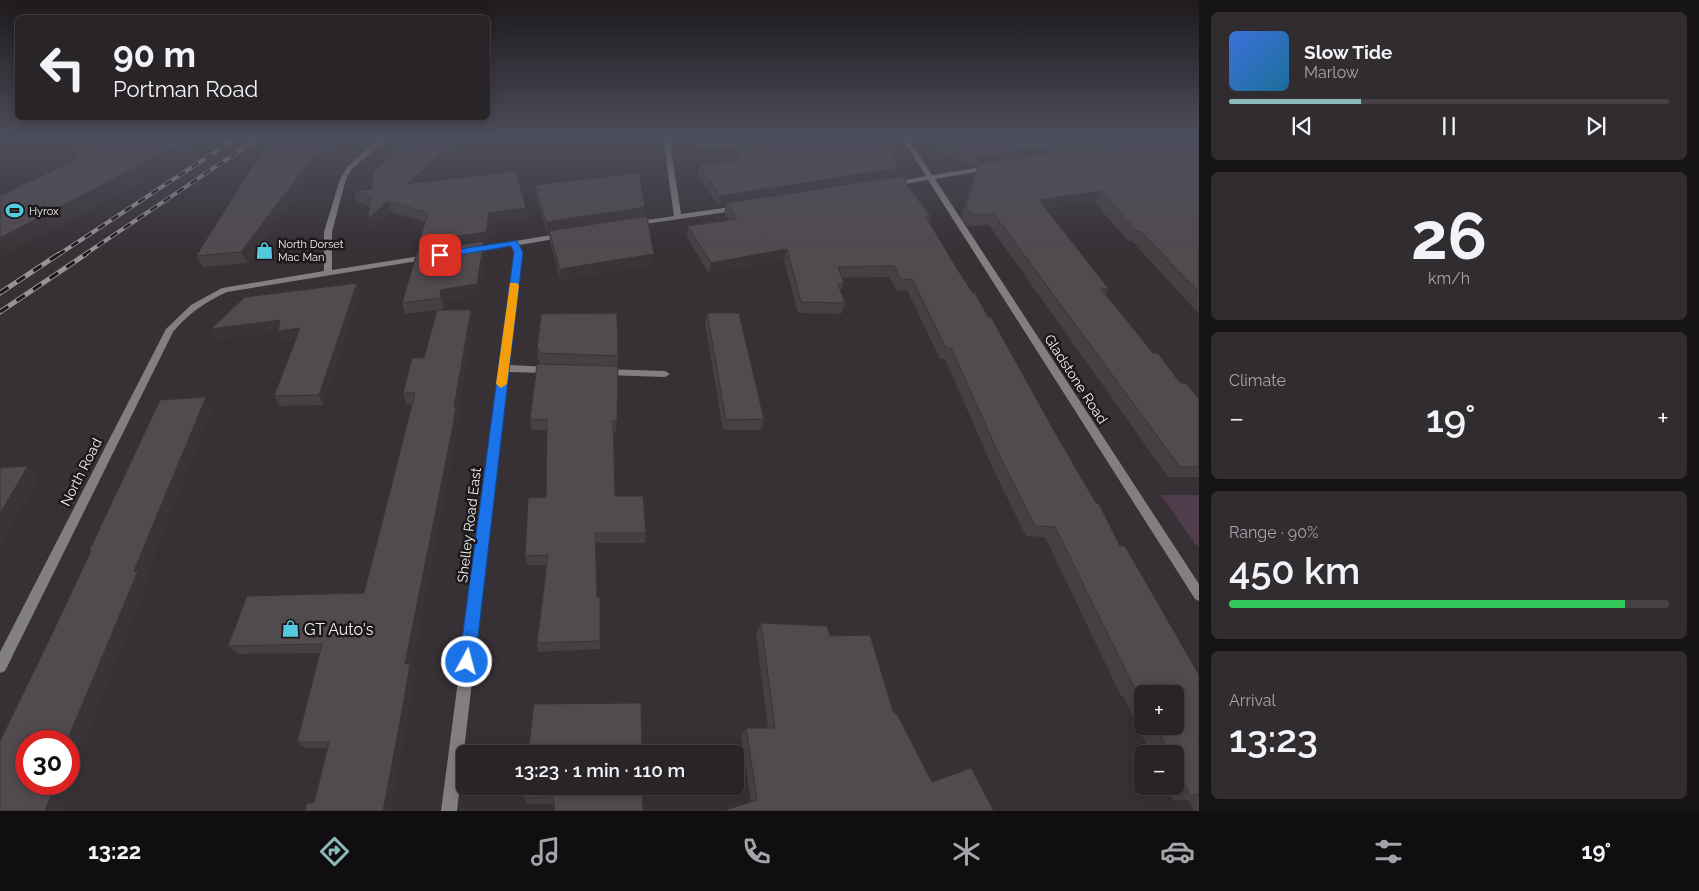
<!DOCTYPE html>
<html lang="en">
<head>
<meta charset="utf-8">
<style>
	body { margin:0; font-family:Raleway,sans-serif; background:#312c30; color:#f1f3f6; height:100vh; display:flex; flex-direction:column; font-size:19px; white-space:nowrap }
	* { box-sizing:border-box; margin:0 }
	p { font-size:16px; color:#a5a4a8 }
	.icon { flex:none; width:28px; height:28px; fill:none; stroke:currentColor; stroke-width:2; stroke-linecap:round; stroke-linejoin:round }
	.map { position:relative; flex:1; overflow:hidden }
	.sheet { display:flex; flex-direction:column; gap:12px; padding:12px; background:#171416; width:500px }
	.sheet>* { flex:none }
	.banner { position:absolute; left:15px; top:15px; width:475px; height:105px; border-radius:8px; box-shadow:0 2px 12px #0003,0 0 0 1px #454145; background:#292428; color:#f1f3f6; overflow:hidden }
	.tools { position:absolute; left:1134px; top:685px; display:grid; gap:10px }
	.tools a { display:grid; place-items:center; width:50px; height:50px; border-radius:8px; background:#292428; box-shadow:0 2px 12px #0003,0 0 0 1px #454145; font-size:25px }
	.speed { position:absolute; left:15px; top:730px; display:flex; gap:10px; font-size:25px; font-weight:700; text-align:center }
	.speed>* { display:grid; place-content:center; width:65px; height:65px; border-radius:50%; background:#292428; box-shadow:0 2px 12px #0003,0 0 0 1px #454145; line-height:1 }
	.speed .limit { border:8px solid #d22; background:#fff; color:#111 }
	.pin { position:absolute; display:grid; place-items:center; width:42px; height:42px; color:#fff; margin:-21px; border-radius:10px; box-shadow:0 2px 8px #0006 }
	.me { position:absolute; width:55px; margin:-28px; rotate:7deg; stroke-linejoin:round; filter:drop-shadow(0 0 4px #0008) }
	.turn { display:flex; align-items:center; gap:18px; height:105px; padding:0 15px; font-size:22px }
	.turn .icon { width:65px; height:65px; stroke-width:2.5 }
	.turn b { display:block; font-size:35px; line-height:42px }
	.big { font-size:38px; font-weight:600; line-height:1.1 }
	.sheet .card { flex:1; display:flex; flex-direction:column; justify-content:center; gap:8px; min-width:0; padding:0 18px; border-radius:8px; background:#312c30 }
	.sheet .dial { align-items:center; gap:0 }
	.dial b { font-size:65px; line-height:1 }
	.song { display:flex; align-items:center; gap:15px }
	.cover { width:60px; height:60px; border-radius:8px; background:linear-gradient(135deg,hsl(220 70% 55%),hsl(200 70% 35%)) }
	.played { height:5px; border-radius:2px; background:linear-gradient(90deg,#8bbbb9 30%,#454145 30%) }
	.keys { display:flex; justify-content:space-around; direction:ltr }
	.heat { display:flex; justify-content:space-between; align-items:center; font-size:28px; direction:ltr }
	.charge { height:8px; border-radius:4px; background:linear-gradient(90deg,#34c759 90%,#454145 0) }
	.trip { position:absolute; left:456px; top:745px; width:288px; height:50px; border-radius:8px; background:#292428; box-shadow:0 2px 12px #0003,0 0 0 1px #454145; font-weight:600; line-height:50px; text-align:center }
	.tabs { display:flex; height:80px; justify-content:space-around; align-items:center; background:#100e10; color:#a5a4a8 }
	.tabs .icon { width:35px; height:35px }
	.tabs .on { color:#8bbbb9 }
	.tabs b { font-size:22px; color:#f1f3f6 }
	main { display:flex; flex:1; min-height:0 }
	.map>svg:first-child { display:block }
	.green { fill:#513c4b }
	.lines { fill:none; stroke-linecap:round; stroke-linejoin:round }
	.street { fill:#827f81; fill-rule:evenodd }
	.rail-far1-casing { stroke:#999397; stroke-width:4 }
	.rail-casing { stroke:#999397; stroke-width:5 }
	.rail-far1 { stroke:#1c191b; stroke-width:2.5; stroke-dasharray:8; stroke-linecap:butt }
	.rail { stroke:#1c191b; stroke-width:3; stroke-dasharray:10; stroke-linecap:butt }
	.wall { fill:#464044; fill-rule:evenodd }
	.shaded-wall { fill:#393437 }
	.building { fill:#514a4f; stroke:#393437 }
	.route { fill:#1a73e8; stroke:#114b97 }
	.slow { fill:#f59e0b }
	.labels { text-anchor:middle; stroke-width:5; stroke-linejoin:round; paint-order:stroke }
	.far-poi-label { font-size:11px; fill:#f4eff2; stroke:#1c191b; text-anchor:start }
	.street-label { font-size:14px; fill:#f4eff2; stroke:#1c191b }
	.near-poi-label { font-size:16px; fill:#f4eff2; stroke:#1c191b; text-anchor:start }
</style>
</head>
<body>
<main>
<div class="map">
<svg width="1199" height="811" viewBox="0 0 1199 811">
	<rect width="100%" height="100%" fill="#373035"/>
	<!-- green -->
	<path class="green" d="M1161,495H1199V546L1195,544Z"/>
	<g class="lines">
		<!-- street -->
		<g class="street">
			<path d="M381,137H388L352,169L346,179L332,232V270L427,255L431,257L430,259L227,292C205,302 188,314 173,332L5,671L0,673V652L166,329L191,305L222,288L324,271V232L340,179L347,167Z"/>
			<path d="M663,137H669L681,214L738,206L742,208L741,210L631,226L630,224L634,222L674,216Z"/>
			<path d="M901,137H907L932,175L988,166L991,168L988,170L935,179L1199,584V601L1195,599L928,180L894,186L890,184L894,182L926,176Z"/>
			<path d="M563,233H566V237L519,245L522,252L509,365L549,367L554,370L549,373L508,372L457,811H441L514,252L511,246L474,252L470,250L474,248Z"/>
			<path d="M604,369L665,371L670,374L665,377L604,375L599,372Z"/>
		</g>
		<defs>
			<g id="rail-far1">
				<path d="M58,255L238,137"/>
				<path d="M84,255L260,137"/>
			</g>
			<g id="rail">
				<path d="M0,293L59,254"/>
				<path d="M0,312L86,254"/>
			</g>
		</defs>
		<!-- rail-far1 casing -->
		<use href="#rail-far1" class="rail-far1-casing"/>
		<!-- rail casing -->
		<use href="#rail" class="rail-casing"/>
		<!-- rail-far1 -->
		<use href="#rail-far1" class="rail-far1"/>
		<!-- rail -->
		<use href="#rail" class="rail"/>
	</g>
	<!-- wall -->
	<g class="wall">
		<path d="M85,137H215L149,178L0,257V196L79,158L71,145Z"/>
		<path d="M279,137H350L323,160L247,263L203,267L196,256Z"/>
		<path d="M411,137H473L424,182L527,219L490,223L487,243H484L486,252L479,295L443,301L444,309L405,314L402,303L422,251L419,242L425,222L391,212L371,230L370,206L357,202L354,191L372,189Z"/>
		<path d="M590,137H631V143L590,142Z"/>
		<path d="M694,137H905L903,144H888L896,177L908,186L931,217L929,222L959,272L988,317L1120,546L1199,675V811H1194L1188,800H1173L1167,786H1175V754H1151L1123,696H1121L1045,537L1026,536L994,471L945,359H940L907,290L897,291L889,277L842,278L844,283L841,292L845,303L841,314L798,313L784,260L709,274L687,237L688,226L729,220L724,214L726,205L719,206L698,176L699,165L737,161L736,147L696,146ZM1142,694L1175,726H1142Z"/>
		<path d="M908,137H1199V314L1132,241H1128L1094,202L1046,209L1109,289L1106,294L1153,353L1180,383L1199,399V477H1168L989,225L967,226L961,217L974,174L978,166H977L943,155L936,144H914Z"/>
		<path d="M535,185L645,207V216L654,254L653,265L561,281L550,242L549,233H547L536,195Z"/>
		<path d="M357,283L360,293L323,405L280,406L274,396L296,339L283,340L278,331L217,339Z"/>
		<path d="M471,310L473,322L458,414L459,418L412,667L415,672L407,718L390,811H305L314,803L327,748H306L297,742L320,653L238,654L228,646L364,593L412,405H407L403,393L424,358Z"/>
		<path d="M707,313L764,419L761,430H723L705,324Z"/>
		<path d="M537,349L618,356L616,431H614L615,496L646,533L645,543H596L597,597H600V649L538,652L537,643L546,565H527L525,556L546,497L547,430H531L530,419L540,364L539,360H538Z"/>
		<path d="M761,623L830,636L893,711L932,782L751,802L741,736L746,728H768L756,634Z"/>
		<path d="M642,786L554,804H527L524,798Z"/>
	</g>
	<!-- shaded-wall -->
	<g class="shaded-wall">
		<path d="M188,137H215L149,178L0,257V238Z"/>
		<path d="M334,137H350L323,160L247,263L241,252L319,149Z"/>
		<path d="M460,137H473L410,195L407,184Z"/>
		<path d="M1100,137H1159L977,166L982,156Z"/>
		<path d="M899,168L895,179L726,203V205L719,206L720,196Z"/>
		<path d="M1101,191L1094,202L1033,211L1039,200Z"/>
		<path d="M388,201L391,212L371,230L368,219Z"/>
		<path d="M645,207V218L547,233L546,222Z"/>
		<path d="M526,208L527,219L490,223L487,243H484L486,252L479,295L443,301L444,309L441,298L422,253L419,242L489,213Z"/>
		<path d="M787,249L784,260L709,274L711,263Z"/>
		<path d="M654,254L653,265L561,281L560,269Z"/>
		<path d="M357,283L360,293L323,405L319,395Z"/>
		<path d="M471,310L473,322L458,414L459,418L412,667L415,672L407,718L390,811H383L405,664L454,407Z"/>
		<path d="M280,320L285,330L217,339L211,329Z"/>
		<path d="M300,328L305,337L283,340L278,331Z"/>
		<path d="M206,397L213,408L146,577L149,580L86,737L69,782V741H67L134,571Z"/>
		<path d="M28,466L40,476L0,548V514Z"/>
		<path d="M56,784H68V785L73,787L63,811H45Z"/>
	</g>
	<!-- building -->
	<g class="building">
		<path d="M85,137H188L142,164L0,238V196L98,149L71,145Z"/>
		<path d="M279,137H334L319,149L241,252L196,256L256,161Z"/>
		<path d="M411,137H460L407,184L516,171L526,208L489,213L486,232L419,242L428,213L388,201L368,219L371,196L354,191L372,189L374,172Z"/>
		<path d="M738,137H885L899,168L720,196L699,165L739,161Z"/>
		<path d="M943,137H1100L982,156L947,144Z"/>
		<path d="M1151,137H1199V292L1140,231H1136L1101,191L1039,200L1109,289H1101L1153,353H1158L1180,383H1186L1199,399V467H1180L994,214L972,215L966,206L979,164Z"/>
		<path d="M639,173L645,207L546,222L535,185Z"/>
		<path d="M903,176L908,186L931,217H926L959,272L973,293H975L988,317H991L1057,436L1096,503L1099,504L1120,546H1125L1199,675V795H1190L1175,764V754H1170L1156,726H1175V694H1142V699L1138,689H1135L1055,527L1035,526L1002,461L951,348H946L912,279L901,280L894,266L838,267L844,283L838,284L845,303L801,302L787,249L711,263L688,226L737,219L726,203Z"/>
		<path d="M647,216L654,254L560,269L549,231Z"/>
		<path d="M484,241L477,284L440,290L441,298L402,303L417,252Z"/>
		<path d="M357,283L319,395L274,396L300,328L278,331L280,320L211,329L245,297Z"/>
		<path d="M437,310H471L454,407H456L452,431L405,664H410L402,711L383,811H305L307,803H314L329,742H297L322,644L228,646L247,596L364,593L415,393H403L412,358H424Z"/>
		<path d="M617,313L618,356L539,353V349H537L541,314Z"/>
		<path d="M707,313H739L764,419L726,420Z"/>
		<path d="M537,364L618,366L617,421H613L615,496H643L646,533H595L597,597H600V641L537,643L548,555L525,556L528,498L546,497L547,420L530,419Z"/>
		<path d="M206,397L134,571H138L67,741H26V784H56L45,811H0V741L52,634L91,551H89L160,400Z"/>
		<path d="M28,466L0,514V468Z"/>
		<path d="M761,623L827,626L830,636L870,635L893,711L898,716L932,782L971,768L994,811H722L757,800L746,728H775Z"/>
		<path d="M641,703L642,754H528L534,704Z"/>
		<path d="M525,786H642L643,811H555L553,797L524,798Z"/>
	</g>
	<!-- sky -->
	<linearGradient id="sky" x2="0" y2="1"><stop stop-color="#1e1a1d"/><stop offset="0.55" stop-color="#4d4e5c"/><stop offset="1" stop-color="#4d4e5c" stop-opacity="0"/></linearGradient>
	<rect width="1199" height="251" fill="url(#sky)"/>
	<!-- route -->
	<path class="route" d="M514,241H517L523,252L475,662L472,667L467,669L462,667L459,662L514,252L511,246L440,258L435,255L440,252Z"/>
	<!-- slow -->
	<path class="slow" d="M510,283H517L519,286L507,384L501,388L496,384Z"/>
	<!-- icons -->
	<defs>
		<symbol id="stadium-bare" viewBox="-9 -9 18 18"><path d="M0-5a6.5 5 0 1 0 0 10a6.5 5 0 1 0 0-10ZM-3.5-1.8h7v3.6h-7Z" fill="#54cade" stroke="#1c191b" stroke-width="2.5" paint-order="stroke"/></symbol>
		<symbol id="shop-bare" viewBox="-9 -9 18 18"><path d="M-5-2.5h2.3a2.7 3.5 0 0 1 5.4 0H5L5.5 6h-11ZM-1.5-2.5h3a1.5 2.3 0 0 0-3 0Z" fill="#54cade" stroke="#1c191b" stroke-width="2.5" paint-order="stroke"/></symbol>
	</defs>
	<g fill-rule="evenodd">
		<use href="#stadium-bare" x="2" y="198" width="25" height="25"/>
		<use href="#shop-bare" x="252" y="238" width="25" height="25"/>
		<use href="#shop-bare" x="278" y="616" width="25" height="25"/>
	</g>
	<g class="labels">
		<!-- far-poi labels -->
		<g class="far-poi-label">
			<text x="29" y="215">Hyrox</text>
			<text x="278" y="248">North Dorset<tspan x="278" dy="13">Mac Man</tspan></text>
		</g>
		<!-- street labels -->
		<g class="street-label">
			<text transform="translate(1076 379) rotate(57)" y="5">Gladstone Road</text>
			<text transform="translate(81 472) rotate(-63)" y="5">North Road</text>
			<text transform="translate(469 525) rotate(-83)" y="5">Shelley Road East</text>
		</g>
		<!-- near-poi labels -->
		<g class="near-poi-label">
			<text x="304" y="635">GT Auto's</text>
		</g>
	</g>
</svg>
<div class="tools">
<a>+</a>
<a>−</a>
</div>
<div class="speed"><div class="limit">30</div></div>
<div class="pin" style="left:440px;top:255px;background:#d93025"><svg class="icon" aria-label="arrive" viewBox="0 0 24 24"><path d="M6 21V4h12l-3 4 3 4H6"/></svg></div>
<svg class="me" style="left:467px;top:662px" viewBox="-20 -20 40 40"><circle r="17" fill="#1a73e8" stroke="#fff" stroke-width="3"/><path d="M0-11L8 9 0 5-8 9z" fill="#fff"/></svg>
<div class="trip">13:23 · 1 min · 110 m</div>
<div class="banner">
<div class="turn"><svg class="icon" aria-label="left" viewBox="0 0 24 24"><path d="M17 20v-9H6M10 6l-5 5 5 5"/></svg><div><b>90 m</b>Portman Road</div></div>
</div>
</div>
<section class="sheet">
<div class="card">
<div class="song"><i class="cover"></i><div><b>Slow Tide</b><p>Marlow</p></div></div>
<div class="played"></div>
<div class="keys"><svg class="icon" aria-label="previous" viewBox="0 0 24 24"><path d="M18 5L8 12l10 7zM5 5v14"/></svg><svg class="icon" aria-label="pause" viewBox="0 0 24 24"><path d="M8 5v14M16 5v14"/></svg><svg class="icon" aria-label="next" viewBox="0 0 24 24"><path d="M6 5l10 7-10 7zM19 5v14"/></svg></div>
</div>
<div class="card dial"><b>26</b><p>km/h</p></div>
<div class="card"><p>Climate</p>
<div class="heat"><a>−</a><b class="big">19°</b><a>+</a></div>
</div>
<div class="card"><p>Range · 90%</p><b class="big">450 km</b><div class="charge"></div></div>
<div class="card"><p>Arrival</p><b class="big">13:23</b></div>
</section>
</main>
<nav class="tabs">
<b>13:22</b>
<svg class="icon on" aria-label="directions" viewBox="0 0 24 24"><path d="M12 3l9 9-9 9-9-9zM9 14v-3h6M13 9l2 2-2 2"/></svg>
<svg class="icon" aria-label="music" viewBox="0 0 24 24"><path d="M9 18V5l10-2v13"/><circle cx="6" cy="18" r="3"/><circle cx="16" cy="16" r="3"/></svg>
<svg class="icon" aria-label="phone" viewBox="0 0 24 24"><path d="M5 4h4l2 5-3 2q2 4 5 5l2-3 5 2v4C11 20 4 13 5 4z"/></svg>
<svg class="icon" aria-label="climate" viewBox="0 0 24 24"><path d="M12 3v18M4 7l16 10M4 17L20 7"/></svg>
<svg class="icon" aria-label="car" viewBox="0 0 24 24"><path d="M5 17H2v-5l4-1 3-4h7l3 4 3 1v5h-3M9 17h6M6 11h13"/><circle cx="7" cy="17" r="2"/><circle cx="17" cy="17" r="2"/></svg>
<svg class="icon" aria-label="filters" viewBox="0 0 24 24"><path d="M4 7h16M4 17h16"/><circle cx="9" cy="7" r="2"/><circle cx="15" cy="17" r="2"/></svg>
<b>19°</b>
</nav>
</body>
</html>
